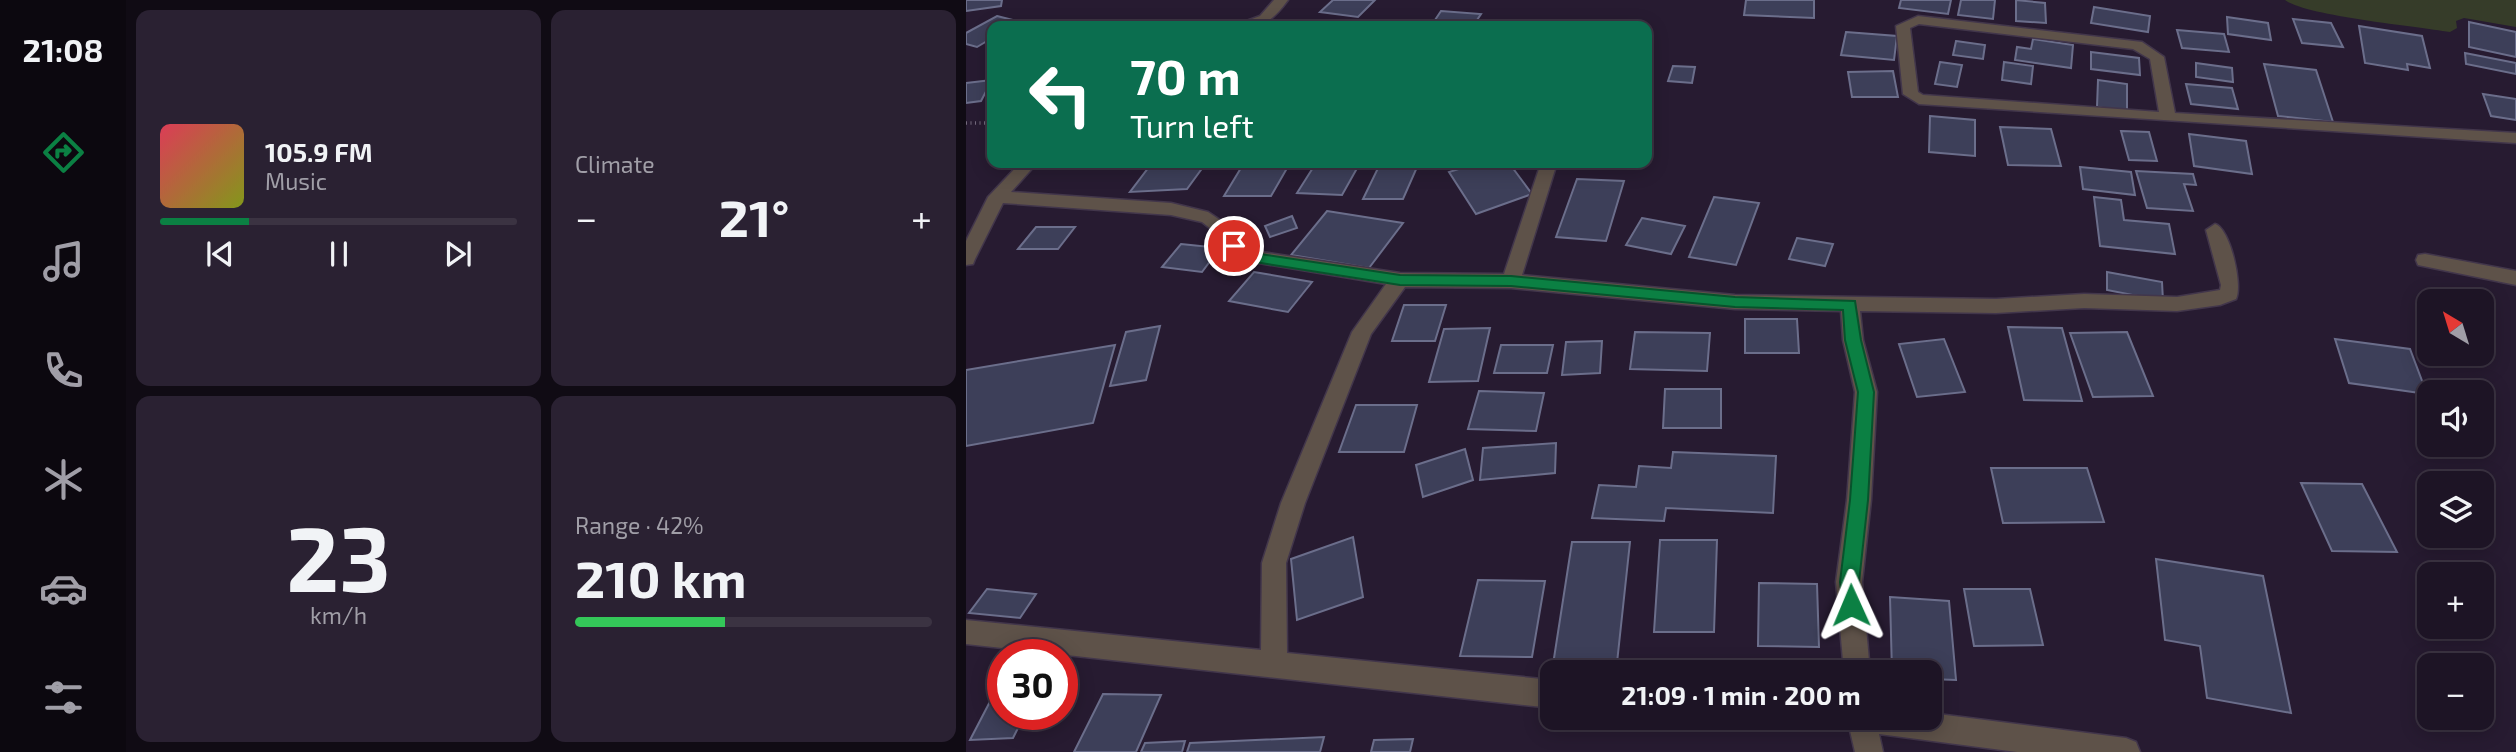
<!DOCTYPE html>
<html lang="en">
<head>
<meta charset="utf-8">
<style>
	body { margin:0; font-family:"Exo 2",sans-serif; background:#2a2132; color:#f1f3f6; height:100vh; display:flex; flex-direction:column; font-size:26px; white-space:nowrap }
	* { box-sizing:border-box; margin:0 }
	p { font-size:23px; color:#a09ea7 }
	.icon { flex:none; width:38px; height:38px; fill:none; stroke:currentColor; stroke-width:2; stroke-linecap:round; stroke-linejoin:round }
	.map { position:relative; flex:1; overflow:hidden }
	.sheet { display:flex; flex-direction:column; gap:10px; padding:10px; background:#100b14; width:840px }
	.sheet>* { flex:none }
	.guide { position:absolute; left:21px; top:21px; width:665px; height:147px; border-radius:14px; box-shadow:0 4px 18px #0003,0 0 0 2px #3b3342; background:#0b6e4f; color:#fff; overflow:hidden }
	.needle { width:46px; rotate:322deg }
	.fabs { position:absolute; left:1451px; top:289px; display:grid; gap:14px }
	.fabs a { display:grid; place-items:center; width:77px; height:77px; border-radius:14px; background:#1d1425; box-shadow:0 4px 18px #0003,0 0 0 2px #3b3342; font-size:35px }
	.speed { position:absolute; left:21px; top:639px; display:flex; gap:14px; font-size:35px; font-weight:700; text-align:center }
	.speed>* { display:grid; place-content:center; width:91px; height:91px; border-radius:50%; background:#1d1425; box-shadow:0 4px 18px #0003,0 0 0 2px #3b3342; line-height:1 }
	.speed .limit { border:10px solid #d22; background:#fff; color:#111 }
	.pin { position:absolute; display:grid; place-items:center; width:60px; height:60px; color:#fff; margin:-30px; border:4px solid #fff; border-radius:50%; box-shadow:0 2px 7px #0007 }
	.me { position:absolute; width:77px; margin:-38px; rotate:359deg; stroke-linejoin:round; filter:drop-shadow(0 0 5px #0008) }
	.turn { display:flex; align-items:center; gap:24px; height:147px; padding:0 28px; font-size:32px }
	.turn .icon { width:91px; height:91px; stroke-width:2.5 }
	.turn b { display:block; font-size:49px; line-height:60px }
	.big { font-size:52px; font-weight:700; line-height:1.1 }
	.sheet .card { flex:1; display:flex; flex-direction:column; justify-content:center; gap:10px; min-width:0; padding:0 24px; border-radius:14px; background:#2a2132 }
	.sheet .dial { align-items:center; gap:0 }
	.dial b { font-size:91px; line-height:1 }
	.song { display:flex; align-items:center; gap:21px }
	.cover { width:84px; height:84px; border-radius:10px; background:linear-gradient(135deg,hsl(350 70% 55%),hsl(70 70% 35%)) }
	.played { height:7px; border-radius:4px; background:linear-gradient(90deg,#0b8043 25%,#3b3342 25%) }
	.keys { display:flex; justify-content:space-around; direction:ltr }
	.heat { display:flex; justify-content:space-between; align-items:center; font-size:38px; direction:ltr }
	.charge { height:10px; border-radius:5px; background:linear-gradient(90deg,#34c759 42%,#3b3342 0) }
	.sheet .tiles { flex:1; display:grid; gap:10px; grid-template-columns:repeat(2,1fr) }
	.trip { position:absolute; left:574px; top:660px; width:402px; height:70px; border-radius:14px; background:#1d1425; box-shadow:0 4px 18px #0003,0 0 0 2px #3b3342; font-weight:700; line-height:70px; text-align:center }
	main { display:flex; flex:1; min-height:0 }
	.tabs { display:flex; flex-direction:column; width:126px; justify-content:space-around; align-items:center; background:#0c080f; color:#a09ea7 }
	.tabs .icon { width:49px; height:49px }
	.tabs .on { color:#0b8043 }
	.tabs b { font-size:32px; color:#f1f3f6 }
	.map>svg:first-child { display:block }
	.green { fill:#363c29 }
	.building { fill:#3d3f59; stroke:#6b6e8b; stroke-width:2 }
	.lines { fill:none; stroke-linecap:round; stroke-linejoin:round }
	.minor-casing { stroke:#42364b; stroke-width:3 }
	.path { stroke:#746a7d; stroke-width:3.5; stroke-dasharray:1 3.5; stroke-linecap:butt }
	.minor { fill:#5e5249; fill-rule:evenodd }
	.route { fill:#0b8043; stroke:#07532c; stroke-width:2 }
</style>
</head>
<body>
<main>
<nav class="tabs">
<b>21:08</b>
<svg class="icon on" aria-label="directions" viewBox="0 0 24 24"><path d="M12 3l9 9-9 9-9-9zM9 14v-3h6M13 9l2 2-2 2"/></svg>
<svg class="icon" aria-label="music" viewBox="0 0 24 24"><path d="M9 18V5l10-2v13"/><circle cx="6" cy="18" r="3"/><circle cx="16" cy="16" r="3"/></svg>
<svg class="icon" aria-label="phone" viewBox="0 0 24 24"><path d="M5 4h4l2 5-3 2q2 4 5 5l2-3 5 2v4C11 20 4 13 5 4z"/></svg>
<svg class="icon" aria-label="climate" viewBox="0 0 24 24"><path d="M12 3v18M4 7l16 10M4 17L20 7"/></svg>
<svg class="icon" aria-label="car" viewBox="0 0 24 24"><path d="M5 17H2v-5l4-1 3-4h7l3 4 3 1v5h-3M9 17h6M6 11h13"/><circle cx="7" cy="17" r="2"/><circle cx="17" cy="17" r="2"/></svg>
<svg class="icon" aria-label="filters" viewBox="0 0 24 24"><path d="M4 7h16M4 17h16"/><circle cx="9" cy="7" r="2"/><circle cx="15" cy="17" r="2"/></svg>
</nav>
<section class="sheet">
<div class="tiles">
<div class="card">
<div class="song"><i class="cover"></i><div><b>105.9 FM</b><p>Music</p></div></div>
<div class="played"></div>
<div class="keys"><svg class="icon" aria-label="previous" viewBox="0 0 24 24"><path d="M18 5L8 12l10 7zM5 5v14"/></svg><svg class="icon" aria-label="pause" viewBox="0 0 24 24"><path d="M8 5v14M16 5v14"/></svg><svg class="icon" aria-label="next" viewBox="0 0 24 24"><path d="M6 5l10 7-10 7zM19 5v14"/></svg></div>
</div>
<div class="card"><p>Climate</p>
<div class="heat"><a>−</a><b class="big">21°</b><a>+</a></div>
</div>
<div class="card dial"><b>23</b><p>km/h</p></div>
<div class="card"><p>Range · 42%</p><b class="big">210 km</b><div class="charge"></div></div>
</div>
</section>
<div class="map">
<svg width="1550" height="752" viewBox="0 0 1550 752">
	<rect width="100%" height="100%" fill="#271b31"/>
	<!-- green -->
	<path class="green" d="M1319,0H1550V27L1498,18L1490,21L1491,28L1484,32C1449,26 1341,16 1319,0Z"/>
	<!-- building -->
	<g class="building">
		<path d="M0,0H36L35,6L0,11Z"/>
		<path d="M367,0H409L392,17L354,12Z"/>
		<path d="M780,0H848V18L778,15Z"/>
		<path d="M935,0H985L982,14L933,8Z"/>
		<path d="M995,0H1029L1027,19L992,15Z"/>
		<path d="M1050,0L1079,3L1080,23L1050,21Z"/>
		<path d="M1128,7L1184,16L1182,32L1125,23Z"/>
		<path d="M475,11L515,14L507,26H465Z"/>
		<path d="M31,16L55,22L47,26H26V38L11,47L0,44V33Z"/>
		<path d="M1261,17L1302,23L1305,40L1262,34Z"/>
		<path d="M1327,19L1365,23L1377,47L1336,43Z"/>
		<path d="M1503,22L1550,32V57L1503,47Z"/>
		<path d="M1393,26L1456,36L1464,68L1441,64L1442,70L1399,63Z"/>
		<path d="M1211,30L1258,34L1263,52L1216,48Z"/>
		<path d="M880,32L931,36L928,60L875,55Z"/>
		<path d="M1067,39L1107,45L1105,68L1049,60L1051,47L1065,49Z"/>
		<path d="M990,41L1019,45L1017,59L987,55Z"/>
		<path d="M1125,52L1173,58L1174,75L1125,69Z"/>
		<path d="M1499,53L1550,63V74L1500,64Z"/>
		<path d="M974,62L996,65L991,87L969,84Z"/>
		<path d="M1038,62L1067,66L1065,84L1036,80Z"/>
		<path d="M1230,63L1266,68L1267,82L1230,77Z"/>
		<path d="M1298,64L1350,70L1367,122L1312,116Z"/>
		<path d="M707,66L729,67L726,83L702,81Z"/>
		<path d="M927,71L932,97H886L882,72Z"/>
		<path d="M26,80L15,101L0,103V83Z"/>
		<path d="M1132,80L1161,84V112L1131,107Z"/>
		<path d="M1220,84L1266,88L1272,109L1225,104Z"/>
		<path d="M1517,94L1550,99V120L1525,116Z"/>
		<path d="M964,116L1009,120V156L963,152Z"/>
		<path d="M1034,127L1085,129L1095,166L1042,165Z"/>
		<path d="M1155,131L1183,132L1191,161L1163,160Z"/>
		<path d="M1223,134L1280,141L1286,174L1228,166Z"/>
		<path d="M186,163H240L221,189L164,192Z"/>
		<path d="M278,163H324L305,196H258Z"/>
		<path d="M350,163H394L376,195L331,193Z"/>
		<path d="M512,163H543L566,194L510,214L483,172Z"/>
		<path d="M414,164L452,165L437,199H397Z"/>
		<path d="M1114,167L1165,172L1169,195L1117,189Z"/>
		<path d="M1170,171L1227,174L1230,185L1218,184L1227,211L1181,208Z"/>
		<path d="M611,179L658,181L640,241L590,237Z"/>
		<path d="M748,197L793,203L770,265L723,257Z"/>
		<path d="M1128,197L1155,200L1158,220L1203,224L1209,254L1134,246Z"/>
		<path d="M361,211L437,223L403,268L325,255Z"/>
		<path d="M326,216L331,228L304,237L299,226Z"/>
		<path d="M676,218L719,226L705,254L660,245Z"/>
		<path d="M70,227H109L92,249H52Z"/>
		<path d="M831,238L867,244L859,266L823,259Z"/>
		<path d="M215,244L254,248L236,272L196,267Z"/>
		<path d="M288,272L346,282L322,312L263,301Z"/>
		<path d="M1141,272L1196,282L1197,301L1141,290Z"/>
		<path d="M438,305H480L469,341H426Z"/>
		<path d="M779,319H831L833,353H779Z"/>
		<path d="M194,326L180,380L144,386L160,332Z"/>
		<path d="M1042,327L1096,328L1116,401L1058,400Z"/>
		<path d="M524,328L512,381L463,382L478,329Z"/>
		<path d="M669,332L744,333L741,371L664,369Z"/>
		<path d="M1161,332L1187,396L1127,397L1104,333Z"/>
		<path d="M978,339L999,392L951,397L933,344Z"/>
		<path d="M1369,339L1444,349L1461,394L1383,383Z"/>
		<path d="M636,341L634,373L596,375L600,342Z"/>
		<path d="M149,345L127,423L0,446V370Z"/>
		<path d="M535,345H587L581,373H528Z"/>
		<path d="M699,389H755V428H697Z"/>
		<path d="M513,391L578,393L570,431L502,429Z"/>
		<path d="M390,405H451L438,452H373Z"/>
		<path d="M590,443L589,473L514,480L517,448Z"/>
		<path d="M499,449L507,480L457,497L450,465Z"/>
		<path d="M707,452L810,456L807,513L700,508L698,521L626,518L633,485L670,487L673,466L705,468Z"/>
		<path d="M1025,468H1121L1138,522L1037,523Z"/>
		<path d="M1335,483L1396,484L1431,552L1366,551Z"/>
		<path d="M387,537L397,597L331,620L325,559Z"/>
		<path d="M694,540H751L748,632H688Z"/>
		<path d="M606,542H664L650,672L586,671Z"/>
		<path d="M1190,559L1297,576L1325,713L1241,698L1234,646L1199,640Z"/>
		<path d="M512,580L579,581L566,657L494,656Z"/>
		<path d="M793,583L851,584L853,647L792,646Z"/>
		<path d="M21,589L70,594L54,618L3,613Z"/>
		<path d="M998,589H1064L1077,645L1008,646Z"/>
		<path d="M924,597L983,601L990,680L964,679V672H926Z"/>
		<path d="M37,691V714H59L47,738L4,740L29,692Z"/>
		<path d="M137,694L195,695L170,752H108Z"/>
		<path d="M358,737L354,752H221L224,743Z"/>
		<path d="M447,739L444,752H405L408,740Z"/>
		<path d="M219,741L216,752H175L179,743Z"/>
	</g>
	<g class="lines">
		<defs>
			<g id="minor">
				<path d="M308,0H322C304,24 297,27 267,26L294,16Z"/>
				<path d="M952,16L1176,42L1198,57L1209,113L1550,133V143L953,104L937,94L930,26ZM953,24L1167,49L1184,59L1193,112L957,95L952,92L944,28Z"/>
				<path d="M54,163H71L45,192L205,203L242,212L266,228L282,250L434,273L538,274L575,163H591L556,275L769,295L1030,299L1118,294L1211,297L1254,290L1255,285L1240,230L1249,224C1264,228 1277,285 1270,299L1254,305L1211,311L1118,308L1030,313L894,311L897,340L911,392L905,500L896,582L904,672H878L870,582L881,500L889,392L877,340L875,311L769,309L545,288L439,287L405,334L339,503L320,563L321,653L586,680V708L0,644V620L295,650L296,563L315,503L386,332L420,284L269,259L254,236L236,222L205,215L37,203L9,259L7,264L0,265V241L22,197Z"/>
				<path d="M1459,254L1550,271V285L1452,265L1450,260L1452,255Z"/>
				<path d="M964,713L1160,738L1170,742L1174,752H1051L913,734L917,752H889L881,718H964Z"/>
			</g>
		</defs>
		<!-- minor casing -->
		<use href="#minor" class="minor-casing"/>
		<!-- path -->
		<path class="path" d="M0,123H26"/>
		<!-- minor -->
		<use href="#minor" class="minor"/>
	</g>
	<!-- route -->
	<path class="route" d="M268,241L281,251L294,254L434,275L545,276L769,297L889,301L895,340L908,392L902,500L893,582L895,605L892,611L885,614L878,611L874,582L884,500L892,392L879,340L877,310L769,307L545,286L434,285L276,260L271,259L261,246Z"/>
</svg>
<div class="fabs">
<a><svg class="needle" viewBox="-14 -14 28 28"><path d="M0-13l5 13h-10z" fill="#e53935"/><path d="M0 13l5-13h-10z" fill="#a09ea7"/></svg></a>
<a><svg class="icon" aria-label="sound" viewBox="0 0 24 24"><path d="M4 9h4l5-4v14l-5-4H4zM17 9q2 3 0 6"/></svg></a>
<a><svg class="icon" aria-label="layers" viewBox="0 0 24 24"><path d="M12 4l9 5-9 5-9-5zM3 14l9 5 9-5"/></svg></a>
<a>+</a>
<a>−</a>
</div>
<div class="speed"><div class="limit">30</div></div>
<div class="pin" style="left:268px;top:246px;background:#d93025"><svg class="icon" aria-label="arrive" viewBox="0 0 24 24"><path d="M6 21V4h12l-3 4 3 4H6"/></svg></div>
<svg class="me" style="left:885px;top:605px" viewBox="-20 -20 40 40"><path d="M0-17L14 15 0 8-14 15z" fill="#0b8043" stroke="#fff" stroke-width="4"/></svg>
<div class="trip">21:09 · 1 min · 200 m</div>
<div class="guide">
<div class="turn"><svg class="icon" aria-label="left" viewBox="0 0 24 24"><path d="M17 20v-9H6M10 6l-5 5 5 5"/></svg><div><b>70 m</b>Turn left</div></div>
</div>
</div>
</main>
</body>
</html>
